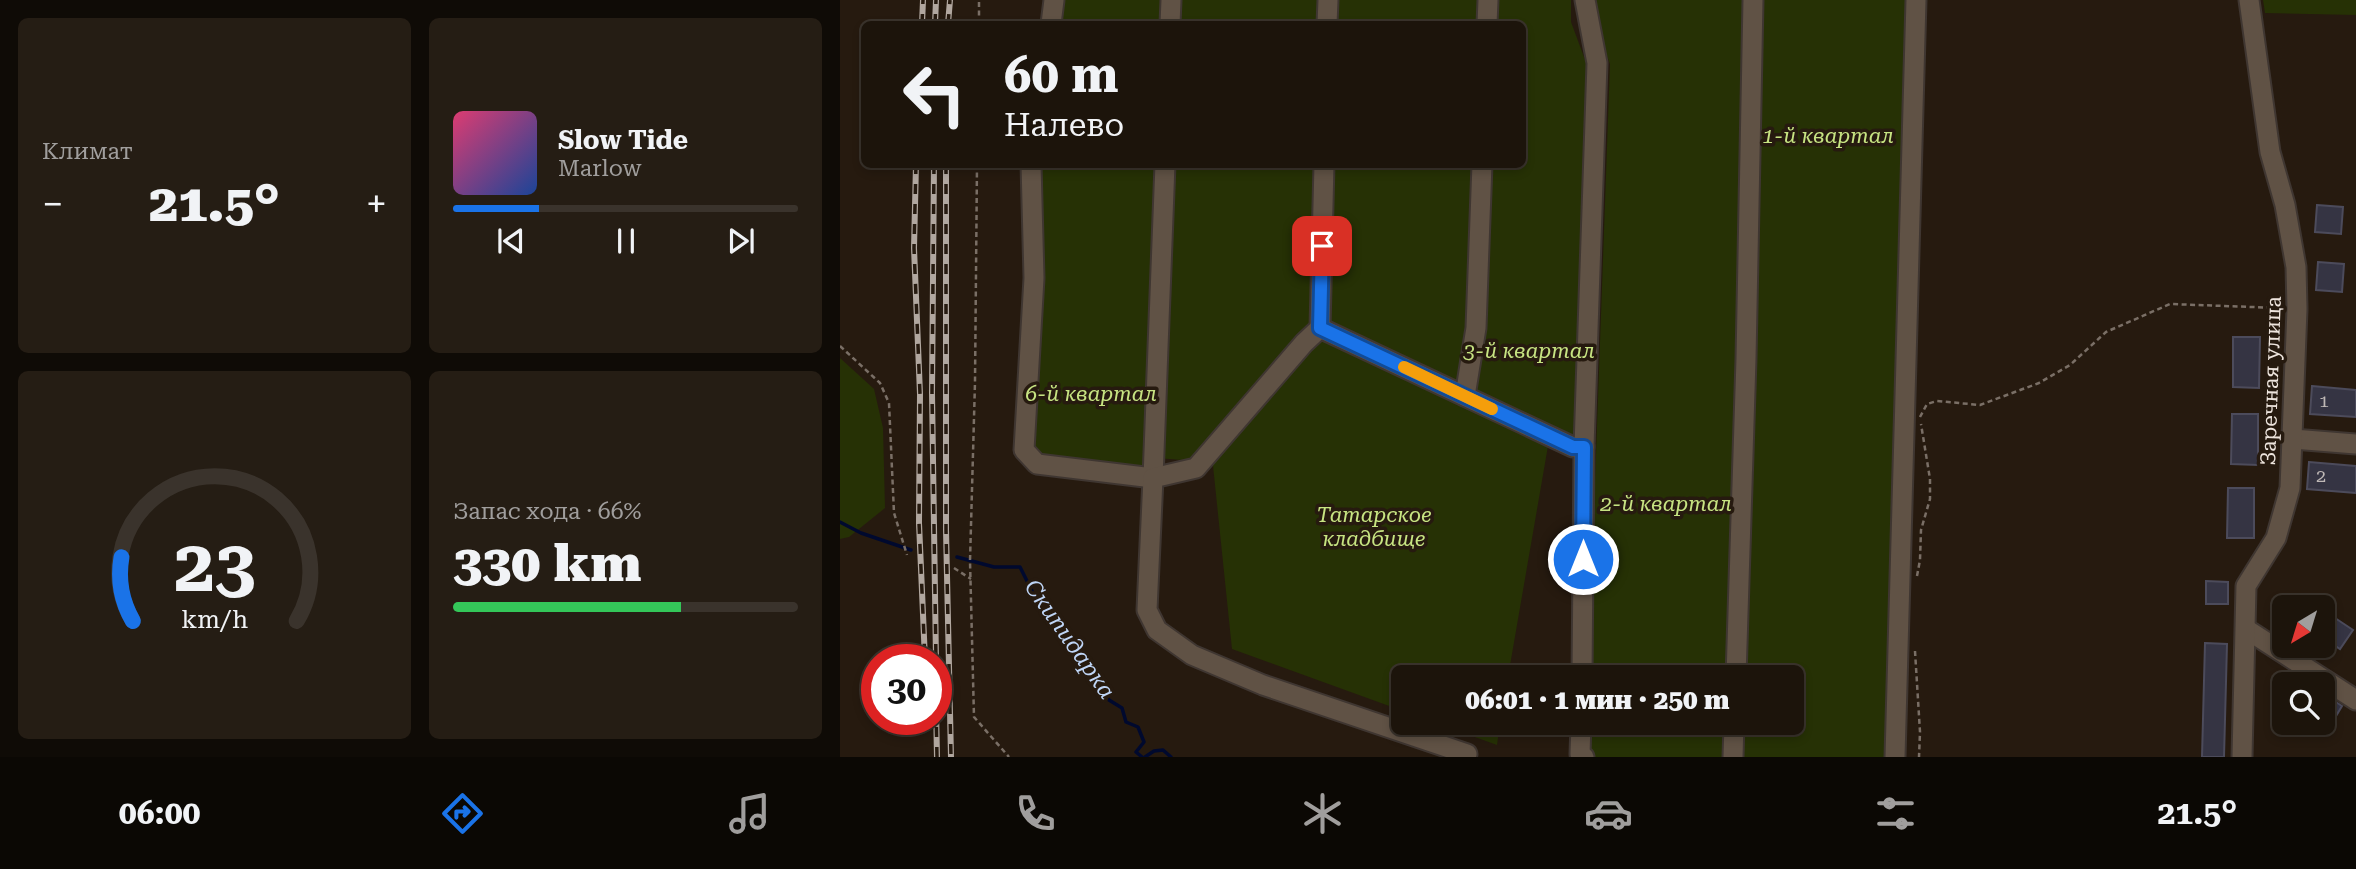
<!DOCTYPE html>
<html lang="ru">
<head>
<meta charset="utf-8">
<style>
	body { margin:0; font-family:"Roboto Serif",serif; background:#251d14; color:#f1f3f6; height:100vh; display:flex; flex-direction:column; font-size:26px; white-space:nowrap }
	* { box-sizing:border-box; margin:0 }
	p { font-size:23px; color:#a09e9d }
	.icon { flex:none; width:38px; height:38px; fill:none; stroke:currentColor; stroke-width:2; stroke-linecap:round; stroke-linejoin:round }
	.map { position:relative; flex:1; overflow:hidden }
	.side { display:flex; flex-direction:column; gap:18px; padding:18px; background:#0f0b06; width:840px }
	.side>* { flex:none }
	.guide { position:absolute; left:21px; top:21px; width:665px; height:147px; border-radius:10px; box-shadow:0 4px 10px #0003,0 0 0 2px #3a332c; background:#1c140b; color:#f1f3f6; overflow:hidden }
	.needle { width:46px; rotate:218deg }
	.controls { position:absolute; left:1432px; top:595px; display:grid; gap:14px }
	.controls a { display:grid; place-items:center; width:63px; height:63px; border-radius:10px; background:#1c140b; box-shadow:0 4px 10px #0003,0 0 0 2px #3a332c; font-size:35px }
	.speed { position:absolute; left:21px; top:644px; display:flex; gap:14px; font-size:35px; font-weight:700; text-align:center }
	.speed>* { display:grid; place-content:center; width:91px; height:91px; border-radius:50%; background:#1c140b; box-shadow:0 4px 10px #0003,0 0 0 2px #3a332c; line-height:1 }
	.speed .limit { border:10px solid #d22; background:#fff; color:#111 }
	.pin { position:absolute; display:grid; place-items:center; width:60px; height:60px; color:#fff; margin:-30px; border-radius:14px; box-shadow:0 4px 10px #0006 }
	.me { position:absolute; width:77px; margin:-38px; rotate:0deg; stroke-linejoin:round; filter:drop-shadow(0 0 5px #0008) }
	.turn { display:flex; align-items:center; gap:24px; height:147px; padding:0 28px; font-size:32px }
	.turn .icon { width:91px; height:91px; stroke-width:2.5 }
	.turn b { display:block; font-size:49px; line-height:60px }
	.big { font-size:52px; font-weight:800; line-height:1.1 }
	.side .card { flex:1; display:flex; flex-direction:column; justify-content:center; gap:10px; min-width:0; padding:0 24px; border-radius:10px; background:#251d14 }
	.side .dial { align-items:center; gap:0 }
	.dial svg { height:182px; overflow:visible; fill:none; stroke:#3a332c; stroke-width:7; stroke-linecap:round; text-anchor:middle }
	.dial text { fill:#f1f3f6; stroke:none }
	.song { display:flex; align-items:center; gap:21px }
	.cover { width:84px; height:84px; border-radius:10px; background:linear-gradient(135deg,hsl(340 70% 55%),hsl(220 70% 35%)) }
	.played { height:7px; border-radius:4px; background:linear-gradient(90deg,#1a73e8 25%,#3a332c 25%) }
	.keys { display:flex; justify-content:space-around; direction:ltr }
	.heat { display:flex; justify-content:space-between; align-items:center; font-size:38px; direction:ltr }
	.charge { height:10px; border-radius:5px; background:linear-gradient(90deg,#34c759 66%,#3a332c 0) }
	.side .tiles { flex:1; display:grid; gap:18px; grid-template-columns:repeat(2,1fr) }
	.trip { position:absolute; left:551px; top:665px; width:413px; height:70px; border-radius:10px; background:#1c140b; box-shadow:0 4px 10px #0003,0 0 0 2px #3a332c; font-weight:800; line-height:70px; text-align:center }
	.tab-bar { display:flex; height:112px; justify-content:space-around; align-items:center; background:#0b0804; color:#a09e9d }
	.tab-bar .icon { width:49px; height:49px }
	.tab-bar .selected { color:#1a73e8 }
	.tab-bar b { font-size:32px; color:#f1f3f6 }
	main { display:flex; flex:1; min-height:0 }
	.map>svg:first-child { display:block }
	.green { fill:#263105 }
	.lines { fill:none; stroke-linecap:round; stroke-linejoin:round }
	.stream { stroke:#00092e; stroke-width:3.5 }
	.building { fill:#353443; stroke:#4c4b5b; stroke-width:2 }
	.minor-casing { stroke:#3f3631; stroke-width:23 }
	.path { stroke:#7a6f66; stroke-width:2.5; stroke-dasharray:5 3.5; stroke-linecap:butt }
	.minor { stroke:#605245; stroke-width:19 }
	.rail-casing { stroke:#b1a79f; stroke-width:6 }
	.rail { stroke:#261a0f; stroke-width:3.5; stroke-dasharray:10; stroke-linecap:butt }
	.route-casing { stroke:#114b97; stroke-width:18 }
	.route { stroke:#1a73e8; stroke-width:12 }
	.slow { stroke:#f59e0b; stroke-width:12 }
	.labels { text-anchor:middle; stroke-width:7; stroke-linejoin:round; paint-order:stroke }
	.number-label { font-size:18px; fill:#bfb8b6 }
	.park-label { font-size:21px; font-style:italic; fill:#c7e482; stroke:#261a0f }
	.street-label { font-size:21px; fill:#ede4dd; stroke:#261a0f }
	.water-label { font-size:23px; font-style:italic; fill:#bfd5f6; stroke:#261a0f }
</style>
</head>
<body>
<main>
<section class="side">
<div class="tiles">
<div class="card"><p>Климат</p>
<div class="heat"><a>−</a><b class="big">21.5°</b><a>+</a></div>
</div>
<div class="card">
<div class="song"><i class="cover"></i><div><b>Slow Tide</b><p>Marlow</p></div></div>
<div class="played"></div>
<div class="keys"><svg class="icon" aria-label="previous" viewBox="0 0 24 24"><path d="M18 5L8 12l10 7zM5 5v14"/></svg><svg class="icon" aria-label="pause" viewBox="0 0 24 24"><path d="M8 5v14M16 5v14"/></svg><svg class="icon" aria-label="next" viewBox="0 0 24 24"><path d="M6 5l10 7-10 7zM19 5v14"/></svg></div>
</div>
<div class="card dial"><svg viewBox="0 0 100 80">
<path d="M14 69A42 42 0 1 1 86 69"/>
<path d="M14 69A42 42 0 0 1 9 41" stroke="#1a73e8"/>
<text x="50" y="56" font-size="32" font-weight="700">23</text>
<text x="50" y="72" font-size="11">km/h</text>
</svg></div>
<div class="card"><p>Запас хода · 66%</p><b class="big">330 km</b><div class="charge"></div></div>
</div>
</section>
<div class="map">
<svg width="1516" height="757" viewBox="0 0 1516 757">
	<rect width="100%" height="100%" fill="#261a0f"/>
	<!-- green -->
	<g class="green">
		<path d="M218,0H327L326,24H215Z"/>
		<path d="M334,0H480L479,24H333Z"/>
		<path d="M492,0H643L642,24H491Z"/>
		<path d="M653,0H731V22L747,65L741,438L630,392L646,165L682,164V24H652Z"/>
		<path d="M753,0H907L892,677H748L770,64L753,18Z"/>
		<path d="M915,0H1067L1050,757H898L899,723H952V677H900Z"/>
		<path d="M1423,0H1516V15L1425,13Z"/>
		<path d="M202,165H320L307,472L203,460L189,446Z"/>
		<path d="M328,165H478L477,317L356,461L316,458Z"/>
		<path d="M488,165H635L628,309L621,383L484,324Z"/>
		<path d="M480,332L618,398L708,446L668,677H564L563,711L392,649L372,456Z"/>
		<path d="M0,358L34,389L43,428L45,508L9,537L0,539Z"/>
		<path d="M596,723H660L657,745Z"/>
		<path d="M747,723H890L889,757H751L746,756Z"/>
	</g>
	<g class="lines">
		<!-- stream -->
		<g class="stream">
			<path d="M0,522L21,533L71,550"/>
			<path d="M117,557L154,567H180L195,597L256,674L269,700L282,708L286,722L298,727L304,742L296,752L302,757"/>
			<path d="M305,757L314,751L323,750L331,757"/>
		</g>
	</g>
	<!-- building -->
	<g class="building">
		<path d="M1477,205L1503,207L1501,234L1475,232Z"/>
		<path d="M1478,262L1504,264L1502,292L1476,290Z"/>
		<path d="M1393,337H1420L1419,388L1393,387Z"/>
		<path d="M1472,386L1516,390V417L1470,414Z"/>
		<path d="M1392,414H1418V465L1391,464Z"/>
		<path d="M1469,462L1516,466V493L1467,489Z"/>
		<path d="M1388,488H1414V538H1387Z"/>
		<path d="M1366,581L1388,582V604H1366Z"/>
		<path d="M1495,618L1513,630L1500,649L1482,637Z"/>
		<path d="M1365,643L1387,644L1384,757H1362Z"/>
		<path d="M1482,693L1502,706L1490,726L1482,721Z"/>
	</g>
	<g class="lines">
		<defs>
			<g id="minor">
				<path d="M211,24L214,0"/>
				<path d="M330,24L331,0"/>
				<path d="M487,24L488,0"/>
				<path d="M647,24L648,0"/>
				<path d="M191,164L194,278L184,450L197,464L313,478L325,164"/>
				<path d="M480,328L484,164"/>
				<path d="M625,396L636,328L642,164"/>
				<path d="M1453,439L1516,444"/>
				<path d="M1406,629L1516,700"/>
				<path d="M742,677L744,447L757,63L745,0"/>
				<path d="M896,677L906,359L913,0"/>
				<path d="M741,723L740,754L744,757"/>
				<path d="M627,754L423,685L352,655L317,630L307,610L313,478L356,468L464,343L480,328L733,447H744"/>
				<path d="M893,757L894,723"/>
				<path d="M1055,757L1076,0"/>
				<path d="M1402,757L1406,586L1436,538L1450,488L1457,309L1456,267L1445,205L1430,152L1409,0"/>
			</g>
		</defs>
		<!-- minor casing -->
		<use href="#minor" class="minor-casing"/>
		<!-- path -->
		<g class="path">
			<path d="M139,24V0"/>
			<path d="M137,164L135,382L130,561L134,717L169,757"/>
			<path d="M0,346L40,383L49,403L54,513L67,555"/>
			<path d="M1080,417L1087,404L1097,401L1140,405L1199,383L1230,365L1266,332L1330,304L1440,308"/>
			<path d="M114,568L131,579"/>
			<path d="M1077,576L1080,560L1081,530L1090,499V479L1081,424"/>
			<path d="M1075,651L1080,732L1079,757"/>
		</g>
		<!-- minor -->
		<use href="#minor" class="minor"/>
		<defs>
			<g id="rail">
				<path d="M82,24L83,0"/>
				<path d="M95,24L96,0"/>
				<path d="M108,24L110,0"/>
				<path d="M76,164L74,248L80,394L79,523L85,660"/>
				<path d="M94,164L92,393L96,660"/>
				<path d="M106,164V530L111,757"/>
				<path d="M96,707L97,757"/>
			</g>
		</defs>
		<!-- rail casing -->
		<use href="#rail" class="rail-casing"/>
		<!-- rail -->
		<use href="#rail" class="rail"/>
	</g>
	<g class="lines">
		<defs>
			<path id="route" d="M482,246L480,328L733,447H744L743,559"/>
		</defs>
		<!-- route casing -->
		<use href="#route" class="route-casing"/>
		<!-- route -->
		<use href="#route" class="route"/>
		<!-- slow -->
		<path class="slow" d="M564,367L652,409"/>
	</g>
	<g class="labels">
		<!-- number labels -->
		<g class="number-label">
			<text x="1484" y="407">1</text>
			<text x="1481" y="482">2</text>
		</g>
		<!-- park labels -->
		<g class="park-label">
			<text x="988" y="143">1-й квартал</text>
			<text x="689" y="358">3-й квартал</text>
			<text x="251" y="401">6-й квартал</text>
			<text x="826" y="511">2-й квартал</text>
			<text x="534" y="522">Татарское<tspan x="534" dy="24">кладбище</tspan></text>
		</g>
		<!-- street labels -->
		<g class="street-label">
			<text transform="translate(1431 381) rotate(-88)" y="7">Заречная улица</text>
		</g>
		<!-- water labels -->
		<g class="water-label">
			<text transform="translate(230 639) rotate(55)" y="8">Скипидарка</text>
		</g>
	</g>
</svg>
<div class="controls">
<a><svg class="needle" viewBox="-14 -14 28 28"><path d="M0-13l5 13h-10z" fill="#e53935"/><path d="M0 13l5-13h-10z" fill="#a09e9d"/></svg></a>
<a><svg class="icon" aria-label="search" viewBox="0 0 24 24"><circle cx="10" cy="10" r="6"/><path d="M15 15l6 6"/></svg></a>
</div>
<div class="speed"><div class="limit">30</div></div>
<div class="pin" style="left:482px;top:246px;background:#d93025"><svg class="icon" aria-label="arrive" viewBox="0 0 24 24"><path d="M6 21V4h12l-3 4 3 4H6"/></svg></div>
<svg class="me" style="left:743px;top:559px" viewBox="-20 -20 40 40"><circle r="17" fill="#1a73e8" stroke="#fff" stroke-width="3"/><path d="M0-11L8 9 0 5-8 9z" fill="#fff"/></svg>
<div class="trip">06:01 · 1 мин · 250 m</div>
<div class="guide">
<div class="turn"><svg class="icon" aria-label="left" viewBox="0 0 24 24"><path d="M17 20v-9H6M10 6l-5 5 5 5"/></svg><div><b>60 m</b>Налево</div></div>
</div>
</div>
</main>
<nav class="tab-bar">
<b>06:00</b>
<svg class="icon selected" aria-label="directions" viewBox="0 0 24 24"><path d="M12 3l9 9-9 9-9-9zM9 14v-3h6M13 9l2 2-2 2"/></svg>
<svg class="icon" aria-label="music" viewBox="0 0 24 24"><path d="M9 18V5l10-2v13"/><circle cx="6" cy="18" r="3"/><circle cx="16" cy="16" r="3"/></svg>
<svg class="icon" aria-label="phone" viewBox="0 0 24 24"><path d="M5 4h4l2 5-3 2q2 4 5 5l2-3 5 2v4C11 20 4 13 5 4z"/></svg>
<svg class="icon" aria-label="climate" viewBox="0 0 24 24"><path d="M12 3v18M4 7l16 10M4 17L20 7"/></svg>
<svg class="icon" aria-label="car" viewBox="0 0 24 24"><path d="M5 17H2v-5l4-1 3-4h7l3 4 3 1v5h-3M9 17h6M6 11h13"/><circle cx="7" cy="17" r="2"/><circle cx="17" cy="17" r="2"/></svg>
<svg class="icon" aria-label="filters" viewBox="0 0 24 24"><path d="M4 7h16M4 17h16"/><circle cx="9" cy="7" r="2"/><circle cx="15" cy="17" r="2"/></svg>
<b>21.5°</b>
</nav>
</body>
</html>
